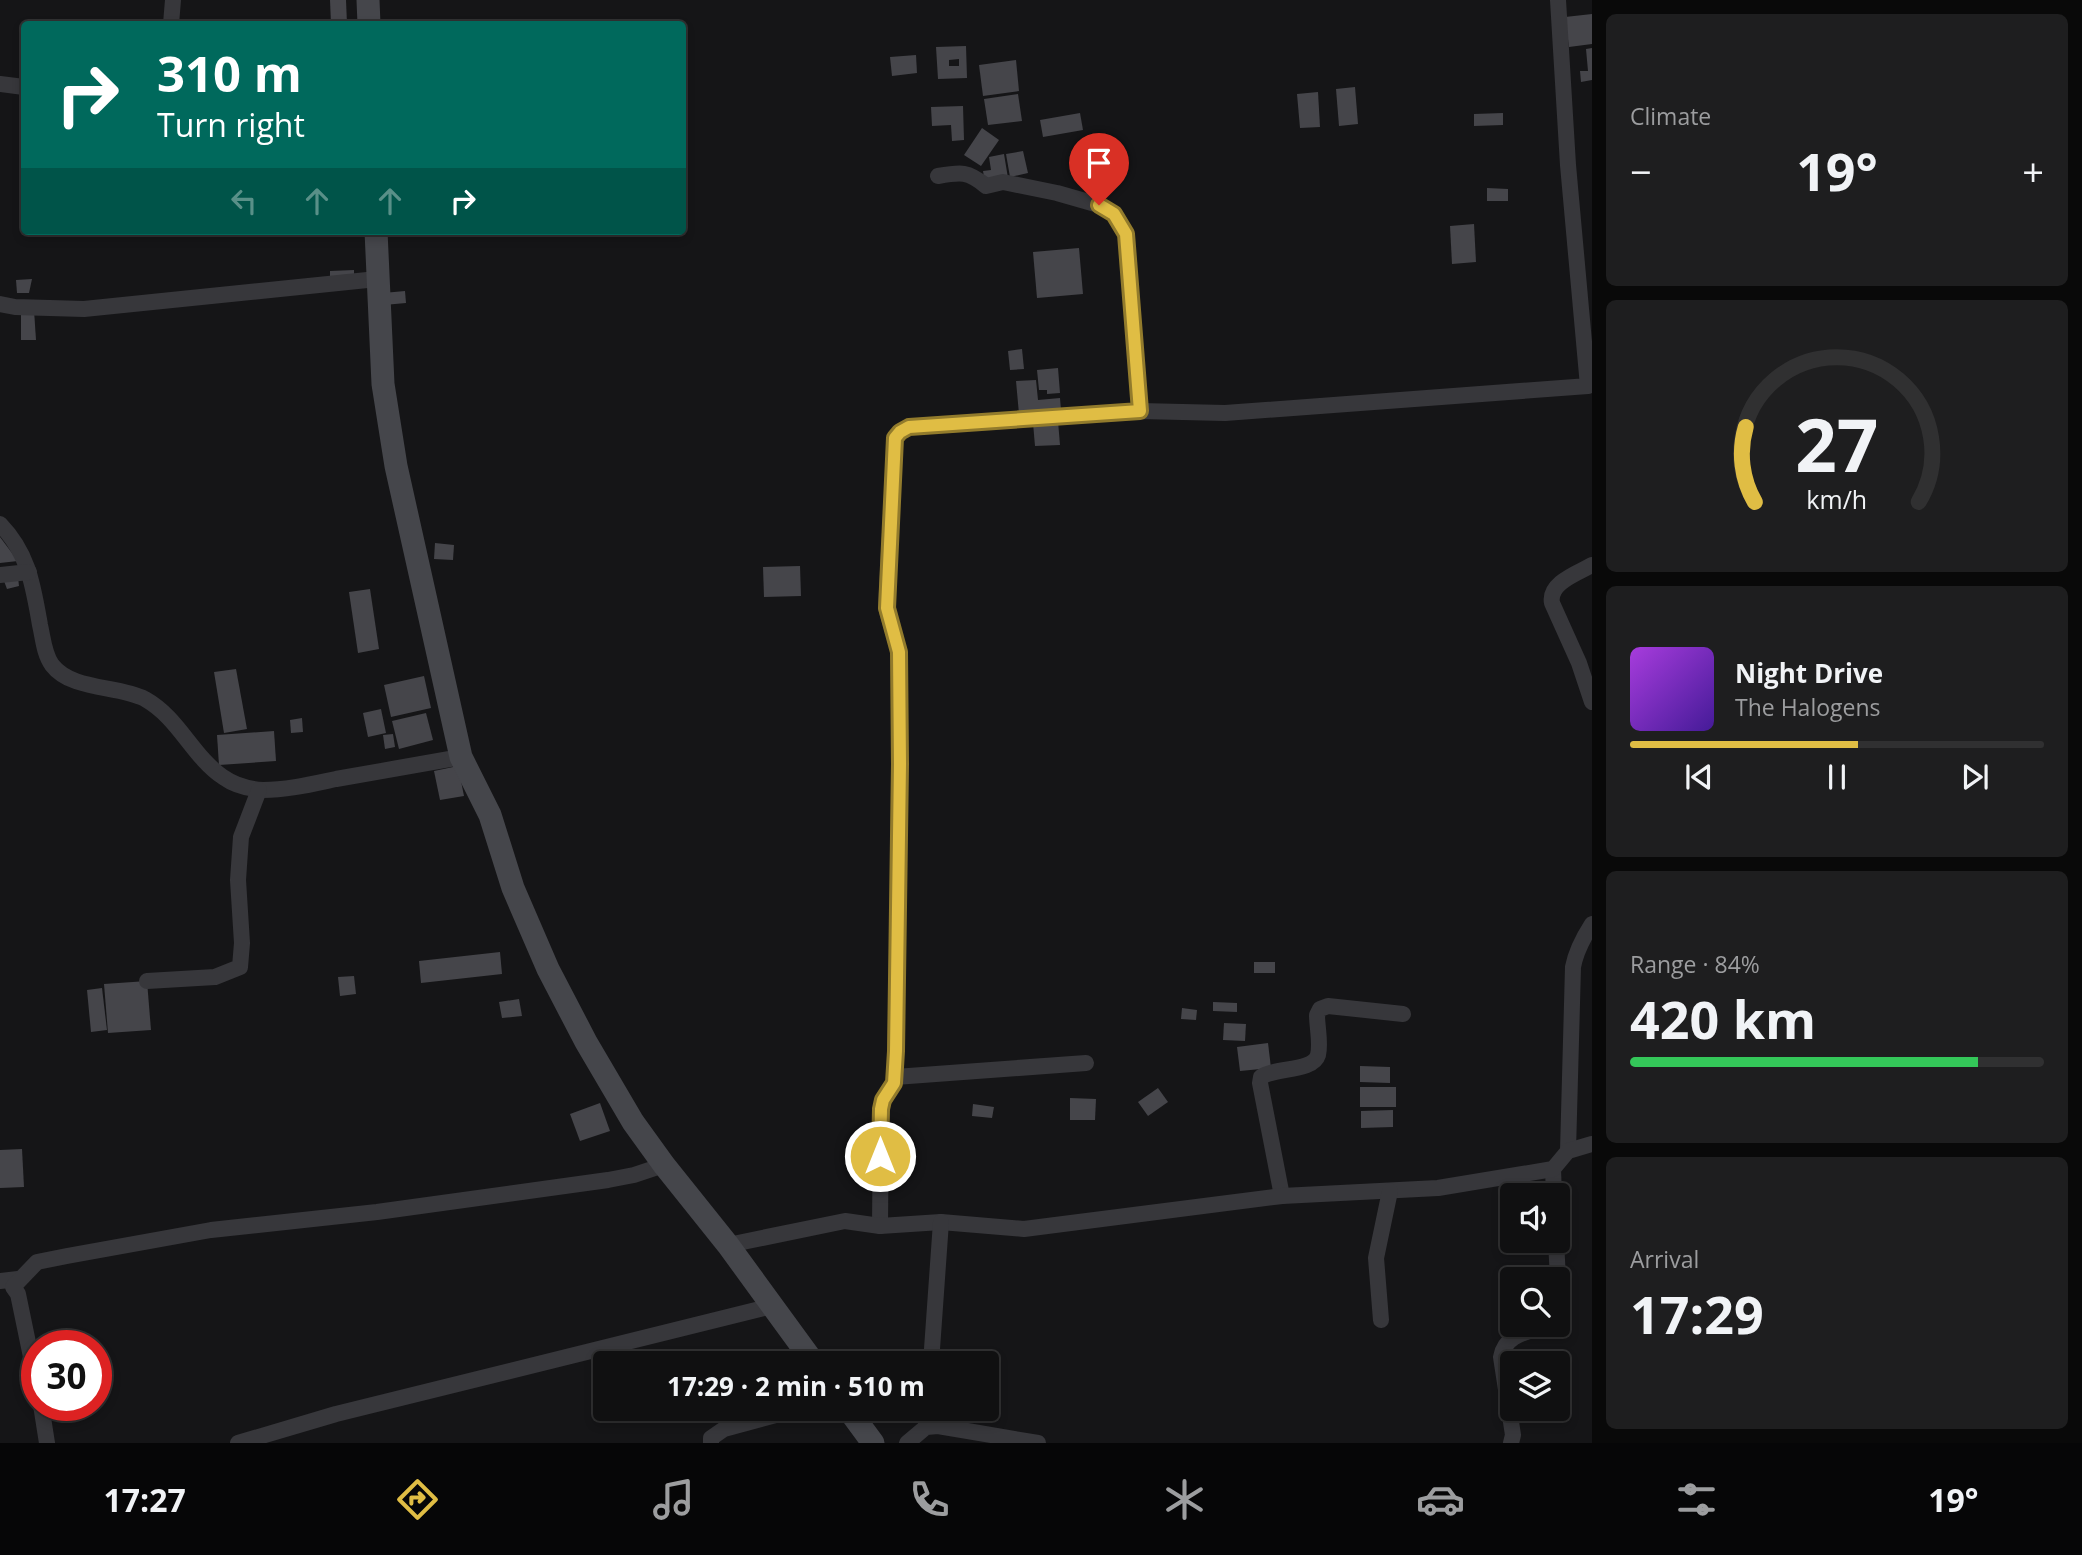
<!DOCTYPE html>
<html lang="en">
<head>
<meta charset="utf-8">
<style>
	body { margin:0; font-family:"Open Sans",sans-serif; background:#1e1e1f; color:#f1f3f6; height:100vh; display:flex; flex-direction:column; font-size:26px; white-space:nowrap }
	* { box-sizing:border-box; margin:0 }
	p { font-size:23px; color:#9c9d9f }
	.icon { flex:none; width:38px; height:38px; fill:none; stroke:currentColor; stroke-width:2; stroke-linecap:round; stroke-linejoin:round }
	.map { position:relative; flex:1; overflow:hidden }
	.panel { display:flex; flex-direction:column; gap:14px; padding:14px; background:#090909; width:490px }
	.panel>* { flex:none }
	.guide { position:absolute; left:21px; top:21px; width:665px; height:214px; border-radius:7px; box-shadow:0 4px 10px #0003,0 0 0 2px #303031; background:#00695c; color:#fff; overflow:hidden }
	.controls { position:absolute; left:1500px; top:1183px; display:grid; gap:14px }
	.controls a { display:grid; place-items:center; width:70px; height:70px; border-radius:7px; background:#101011; box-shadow:0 4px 10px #0003,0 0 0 2px #303031; font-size:35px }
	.speed { position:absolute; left:21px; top:1330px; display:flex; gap:14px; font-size:35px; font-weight:700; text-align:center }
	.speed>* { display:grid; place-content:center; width:91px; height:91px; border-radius:50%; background:#101011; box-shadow:0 4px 10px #0003,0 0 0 2px #303031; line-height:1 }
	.speed .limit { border:10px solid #d22; background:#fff; color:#111 }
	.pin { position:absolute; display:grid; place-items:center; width:60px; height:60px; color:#fff; margin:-72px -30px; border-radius:50% 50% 50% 0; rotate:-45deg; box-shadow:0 0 7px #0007 }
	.pin .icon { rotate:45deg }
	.me { position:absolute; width:77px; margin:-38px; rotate:0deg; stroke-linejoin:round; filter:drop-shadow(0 0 5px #0008) }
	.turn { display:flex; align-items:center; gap:24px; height:147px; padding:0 21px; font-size:32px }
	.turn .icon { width:91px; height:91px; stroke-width:2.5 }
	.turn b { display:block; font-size:49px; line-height:60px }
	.lanes { display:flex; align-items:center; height:66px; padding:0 21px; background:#0003; justify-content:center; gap:35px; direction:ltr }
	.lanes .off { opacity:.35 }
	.big { font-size:52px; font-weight:700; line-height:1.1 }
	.panel .tile { flex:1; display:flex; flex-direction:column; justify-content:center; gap:10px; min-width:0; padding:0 24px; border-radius:10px; background:#1e1e1f }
	.panel .dial { align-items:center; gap:0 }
	.dial svg { height:182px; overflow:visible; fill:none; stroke:#303031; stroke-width:7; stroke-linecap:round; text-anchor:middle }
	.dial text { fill:#f1f3f6; stroke:none }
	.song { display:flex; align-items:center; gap:21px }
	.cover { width:84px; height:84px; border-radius:10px; background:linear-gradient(135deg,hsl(280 70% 55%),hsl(260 70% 35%)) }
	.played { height:7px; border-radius:4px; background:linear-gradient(90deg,#e0bd44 55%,#303031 55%) }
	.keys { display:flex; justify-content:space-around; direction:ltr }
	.heat { display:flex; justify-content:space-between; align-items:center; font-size:38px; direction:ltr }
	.charge { height:10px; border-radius:5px; background:linear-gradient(90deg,#34c759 84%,#303031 0) }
	.trip { position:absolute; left:593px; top:1351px; width:406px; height:70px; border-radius:7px; background:#101011; box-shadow:0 4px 10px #0003,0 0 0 2px #303031; font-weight:700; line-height:70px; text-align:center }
	.tab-bar { display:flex; height:112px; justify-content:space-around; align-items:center; background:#060607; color:#9c9d9f }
	.tab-bar .icon { width:49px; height:49px }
	.tab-bar .selected { color:#e0bd44 }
	.tab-bar b { font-size:32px; color:#f1f3f6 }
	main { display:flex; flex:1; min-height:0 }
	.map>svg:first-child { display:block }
	.building { fill:#45454a; fill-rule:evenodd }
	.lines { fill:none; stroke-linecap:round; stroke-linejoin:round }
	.street { stroke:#37373b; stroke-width:16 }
	.secondary { stroke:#45464b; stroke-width:23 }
	.route-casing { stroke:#927b2c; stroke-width:18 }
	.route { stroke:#e0bd44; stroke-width:12 }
</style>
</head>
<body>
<main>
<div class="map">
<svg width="1592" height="1443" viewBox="0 0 1592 1443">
	<rect width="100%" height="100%" fill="#151517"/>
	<!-- building -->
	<g class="building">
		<path d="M330,0H346L347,24H331Z"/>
		<path d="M1592,14V44L1569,47L1565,17Z"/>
		<path d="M966,46L967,78L938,79L936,47ZM959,59V66H949V60Z"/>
		<path d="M1592,48V80L1581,82L1580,71H1588L1586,49Z"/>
		<path d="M916,55L917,73L892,76L890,57Z"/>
		<path d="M1016,60L1019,91L983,96L979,65Z"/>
		<path d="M1355,87L1358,124L1339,126L1336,89Z"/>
		<path d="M1318,92L1320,127L1300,128L1297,94Z"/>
		<path d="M1018,94L1022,121L988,125L984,99Z"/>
		<path d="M963,106L964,140L952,141L951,125L932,126L931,107Z"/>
		<path d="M1080,113L1083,130L1043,137L1040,120Z"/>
		<path d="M1503,113V125L1474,126V114Z"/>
		<path d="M982,128L999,140L981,166L964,155Z"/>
		<path d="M1023,151L1028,173L1010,177L1006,154Z"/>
		<path d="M1004,154L1008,178L985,182L983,171L991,170L989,157Z"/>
		<path d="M1487,188L1508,189V201H1487Z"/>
		<path d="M1474,224L1476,262L1452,264L1450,226Z"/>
		<path d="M1079,248L1083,294L1037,298L1033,252Z"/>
		<path d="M354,270V276L330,277V271Z"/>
		<path d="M32,279L29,293H17L16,280Z"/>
		<path d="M405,291L406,303L384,305L383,293Z"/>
		<path d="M21,310H34L36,340H21Z"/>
		<path d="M1022,349L1024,369L1010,370L1008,351Z"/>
		<path d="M1058,368L1060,393L1047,394V390H1039L1037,370Z"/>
		<path d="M1036,380L1038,400L1060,398L1061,410L1019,414L1016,381Z"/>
		<path d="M1058,421L1060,445L1035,446L1033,423Z"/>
		<path d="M0,537L18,561L0,563Z"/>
		<path d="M435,543L454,545L453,560L434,559Z"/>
		<path d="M800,566L801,596L764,597L763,567Z"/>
		<path d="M18,577L19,586L7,589L4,581Z"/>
		<path d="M370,589L379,649L358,653L349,592Z"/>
		<path d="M236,669L247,729L224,733L214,672Z"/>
		<path d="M424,676L431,708L391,717L384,685Z"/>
		<path d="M381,709L386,733L368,737L363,713Z"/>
		<path d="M426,713L433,740L399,749L392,721Z"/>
		<path d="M302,718L303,732L291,733L290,720Z"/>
		<path d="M274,731L276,761L219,765L217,735Z"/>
		<path d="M393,734L395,747L385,749L383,735Z"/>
		<path d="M458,766L464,796L440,800L434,771Z"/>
		<path d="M500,952L502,974L421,983L419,961Z"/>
		<rect x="1254" y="962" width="21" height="11"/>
		<path d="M354,976L356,994L340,996L338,977Z"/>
		<path d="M147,981L151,1030L108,1033L104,984Z"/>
		<path d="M102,988L107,1030L91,1032L87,990Z"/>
		<path d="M519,999L522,1016L502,1018L499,1002Z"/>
		<path d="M1213,1002L1237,1003V1012L1213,1011Z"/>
		<path d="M1182,1008L1197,1010L1196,1020L1181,1019Z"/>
		<path d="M1224,1023L1246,1024L1245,1041L1223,1040Z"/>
		<path d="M1268,1043L1271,1068L1240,1071L1237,1047Z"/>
		<path d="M1360,1066L1390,1067V1083L1360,1082Z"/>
		<rect x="1360" y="1087" width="36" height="20"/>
		<path d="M1158,1088L1168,1102L1148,1116L1138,1102Z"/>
		<path d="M1070,1098L1096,1099L1095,1120H1070Z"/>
		<path d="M600,1103L610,1131L580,1141L570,1114Z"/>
		<path d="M973,1104L994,1107L992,1118L972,1116Z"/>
		<path d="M1393,1110V1127L1361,1128V1111Z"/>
		<path d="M22,1149L24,1187L0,1188V1150Z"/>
	</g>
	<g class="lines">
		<!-- street -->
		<g class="street">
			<path d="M171,24L173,0"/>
			<path d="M0,84L24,87"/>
			<path d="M938,176C961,172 968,171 986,186L1003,182L1057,193L1099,205L1114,214L1126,234L1140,411"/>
			<path d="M0,304L15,307L84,309L377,279"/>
			<path d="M0,524C29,554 33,586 40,625C43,638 44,654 52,665C72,691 118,685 145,699C179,718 192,756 223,777C234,785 249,789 263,790C287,790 312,784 336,779C378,772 419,764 461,757"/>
			<path d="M1592,565C1578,573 1548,583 1552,603L1579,663L1592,702"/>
			<path d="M0,575L29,572"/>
			<path d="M147,981L215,977L240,967L242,943L238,880L241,837L259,790"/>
			<path d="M895,1077L1086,1063"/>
			<path d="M1568,1151L1573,967C1576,951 1583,938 1592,924"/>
			<path d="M1553,1169L1554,1195"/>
			<path d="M1282,1196L1260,1083L1261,1077C1275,1067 1313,1072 1318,1055C1321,1043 1317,1027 1317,1015L1320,1009L1328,1006L1403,1014"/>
			<path d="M880,1226L881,1109C883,1097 893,1089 895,1077L900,764L899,652L886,608L895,438L900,432L909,427L1140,411L1225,413L1588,386L1568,165L1558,0"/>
			<path d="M1556,1241L1559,1297L1558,1308"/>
			<path d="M728,1245L845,1221L880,1226L941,1222L1024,1229L1282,1196L1438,1188L1553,1169L1568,1151L1592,1144"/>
			<path d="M0,1281L18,1279"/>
			<path d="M1381,1320L1376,1258L1390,1191"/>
			<path d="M931,1363L941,1222"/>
			<path d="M37,1386L18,1294L13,1287L37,1262L67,1256L211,1230L377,1212L608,1180L634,1175L664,1165"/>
			<path d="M41,1405L47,1443"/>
			<path d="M926,1427L927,1409"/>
			<path d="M238,1443L336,1414L772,1306"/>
			<path d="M711,1443V1438L724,1429L798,1409"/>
			<path d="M907,1443L926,1427L938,1426L1038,1443"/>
			<path d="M1511,1443L1513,1435L1501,1357C1505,1334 1528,1332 1548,1325"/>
		</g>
		<!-- secondary -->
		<g class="secondary">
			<path d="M368,0L369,24"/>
			<path d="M376,231L383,384L396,466L461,757L490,815L513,888L548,969L586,1042L633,1122L664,1165L728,1245L814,1363"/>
			<path d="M848,1409L873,1443"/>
		</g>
	</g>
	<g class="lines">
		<defs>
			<path id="route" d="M880,1156L881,1109L883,1100L894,1083L896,1051L900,764L899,652L887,608L895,438L900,432L909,427L1140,411L1126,234L1114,214L1099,205"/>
		</defs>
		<!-- route casing -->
		<use href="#route" class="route-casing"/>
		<!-- route -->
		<use href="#route" class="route"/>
	</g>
</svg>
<div class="controls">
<a><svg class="icon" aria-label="sound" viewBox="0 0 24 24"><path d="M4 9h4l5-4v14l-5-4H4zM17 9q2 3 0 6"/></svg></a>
<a><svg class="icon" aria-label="search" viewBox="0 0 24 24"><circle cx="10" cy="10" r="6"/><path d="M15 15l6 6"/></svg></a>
<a><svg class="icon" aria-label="layers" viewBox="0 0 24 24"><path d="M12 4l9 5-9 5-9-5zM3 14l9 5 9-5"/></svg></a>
</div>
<div class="speed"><div class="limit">30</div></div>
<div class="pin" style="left:1099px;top:205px;background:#d93025"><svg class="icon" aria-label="arrive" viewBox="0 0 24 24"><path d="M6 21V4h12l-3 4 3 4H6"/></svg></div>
<svg class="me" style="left:880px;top:1156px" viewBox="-20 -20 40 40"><circle r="17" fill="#e0bd44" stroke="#fff" stroke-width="3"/><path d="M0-11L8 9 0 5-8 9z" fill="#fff"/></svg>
<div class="trip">17:29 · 2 min · 510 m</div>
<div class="guide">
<div class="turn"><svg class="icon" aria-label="right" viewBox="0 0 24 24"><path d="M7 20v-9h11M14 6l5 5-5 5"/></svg><div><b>310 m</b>Turn right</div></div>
<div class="lanes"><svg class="icon off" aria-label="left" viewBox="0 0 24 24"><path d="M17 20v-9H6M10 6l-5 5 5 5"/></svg><svg class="icon off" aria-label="ahead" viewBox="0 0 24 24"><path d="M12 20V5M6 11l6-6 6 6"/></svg><svg class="icon off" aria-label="ahead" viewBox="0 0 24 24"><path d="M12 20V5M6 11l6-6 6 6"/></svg><svg class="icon" aria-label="right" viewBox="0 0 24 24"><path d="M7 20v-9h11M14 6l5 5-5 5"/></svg></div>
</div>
</div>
<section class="panel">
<div class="tile"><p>Climate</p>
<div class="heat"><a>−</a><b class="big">19°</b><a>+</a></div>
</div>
<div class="tile dial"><svg viewBox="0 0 100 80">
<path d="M14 69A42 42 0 1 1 86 69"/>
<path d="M14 69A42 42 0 0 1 10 36" stroke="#e0bd44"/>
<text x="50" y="56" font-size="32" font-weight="700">27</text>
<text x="50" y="72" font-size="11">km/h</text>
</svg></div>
<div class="tile">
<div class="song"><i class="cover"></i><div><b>Night Drive</b><p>The Halogens</p></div></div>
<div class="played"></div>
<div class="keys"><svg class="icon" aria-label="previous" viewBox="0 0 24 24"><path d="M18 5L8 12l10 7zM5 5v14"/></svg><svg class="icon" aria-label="pause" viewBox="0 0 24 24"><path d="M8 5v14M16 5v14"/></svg><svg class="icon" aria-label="next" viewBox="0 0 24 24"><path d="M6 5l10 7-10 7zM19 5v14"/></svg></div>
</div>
<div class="tile"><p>Range · 84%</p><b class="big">420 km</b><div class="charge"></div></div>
<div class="tile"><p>Arrival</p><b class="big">17:29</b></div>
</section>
</main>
<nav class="tab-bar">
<b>17:27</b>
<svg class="icon selected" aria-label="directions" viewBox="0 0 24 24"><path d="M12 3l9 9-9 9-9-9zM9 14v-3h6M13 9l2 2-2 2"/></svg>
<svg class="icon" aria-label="music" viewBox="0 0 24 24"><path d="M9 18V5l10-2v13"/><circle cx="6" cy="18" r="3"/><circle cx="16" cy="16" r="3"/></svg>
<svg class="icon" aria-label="phone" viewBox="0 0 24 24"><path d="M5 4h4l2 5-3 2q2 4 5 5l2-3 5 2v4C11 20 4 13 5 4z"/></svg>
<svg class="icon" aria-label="climate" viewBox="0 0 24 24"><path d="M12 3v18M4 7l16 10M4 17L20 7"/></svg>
<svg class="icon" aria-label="car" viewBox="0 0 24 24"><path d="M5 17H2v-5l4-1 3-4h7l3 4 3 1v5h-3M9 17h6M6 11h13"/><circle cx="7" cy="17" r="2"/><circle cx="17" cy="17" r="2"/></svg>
<svg class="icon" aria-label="filters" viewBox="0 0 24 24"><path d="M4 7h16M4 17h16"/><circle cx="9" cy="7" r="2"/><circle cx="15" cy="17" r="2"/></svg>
<b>19°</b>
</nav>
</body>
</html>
